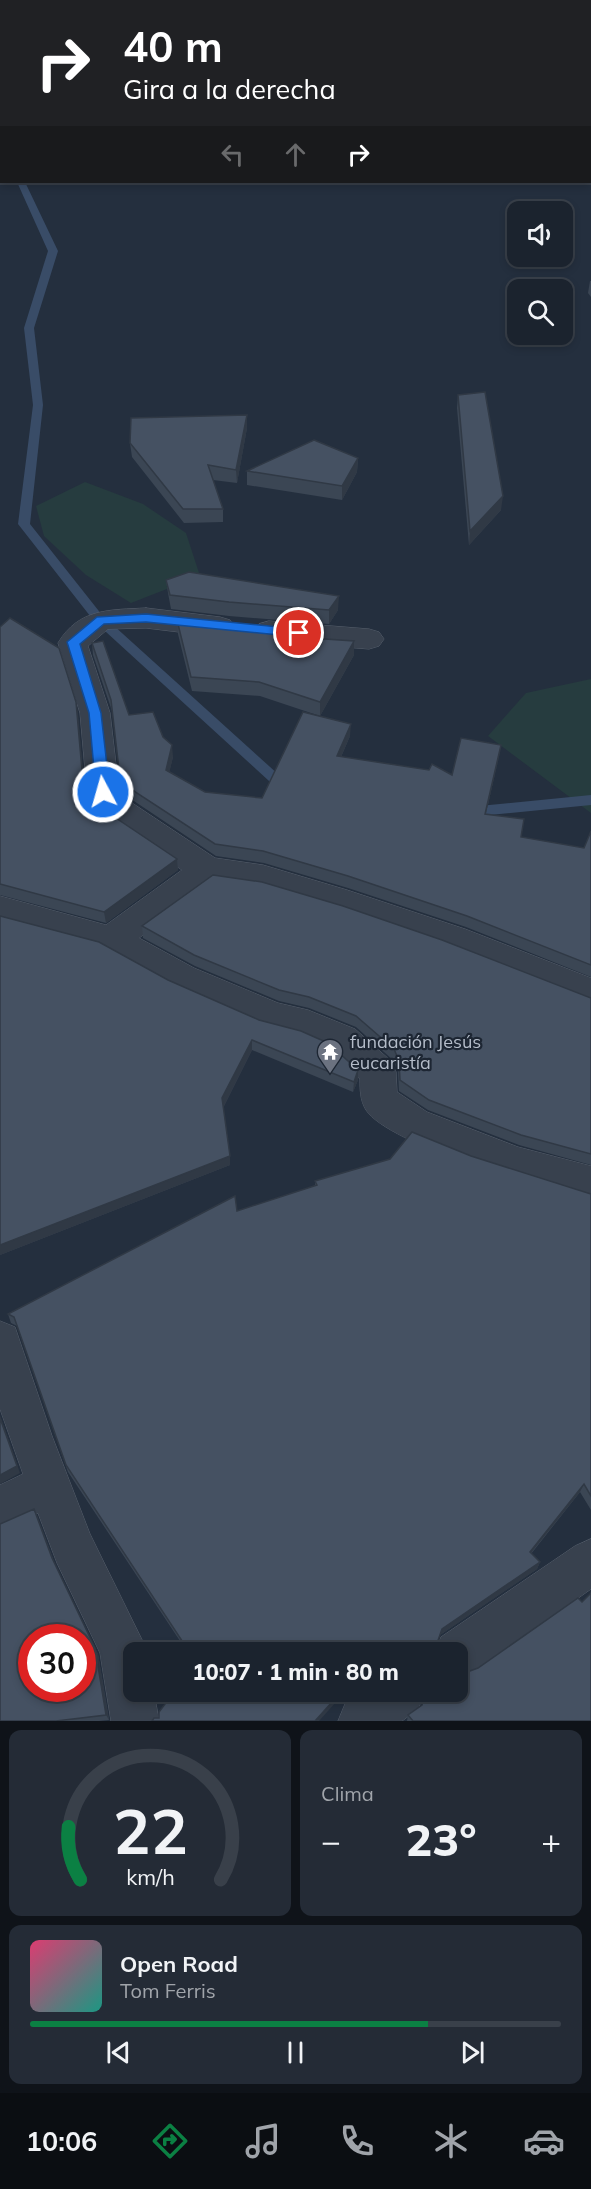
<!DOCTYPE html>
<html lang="es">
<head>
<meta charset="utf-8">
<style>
	body { margin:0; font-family:Mulish,sans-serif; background:#242b36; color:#f1f3f6; height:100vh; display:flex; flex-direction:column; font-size:22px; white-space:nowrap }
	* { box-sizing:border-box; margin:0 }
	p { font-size:20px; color:#a0a4aa }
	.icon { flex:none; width:33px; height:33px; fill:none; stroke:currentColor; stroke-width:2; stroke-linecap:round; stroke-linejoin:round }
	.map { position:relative; height:1721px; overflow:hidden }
	.panel { display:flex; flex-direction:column; gap:9px; padding:9px; background:#0f1319; flex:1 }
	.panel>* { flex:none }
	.hud { position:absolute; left:0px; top:0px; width:591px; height:183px; box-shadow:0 3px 9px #0003,0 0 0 2px #39404a; background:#202124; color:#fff; overflow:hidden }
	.buttons { position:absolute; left:507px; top:201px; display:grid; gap:12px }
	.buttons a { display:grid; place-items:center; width:66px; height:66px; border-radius:12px; background:#1b232e; box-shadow:0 3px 9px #0003,0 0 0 2px #39404a; font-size:30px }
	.speed { position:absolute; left:18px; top:1624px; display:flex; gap:12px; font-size:30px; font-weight:700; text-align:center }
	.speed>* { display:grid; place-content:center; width:78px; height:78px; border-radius:50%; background:#1b232e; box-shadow:0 3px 9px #0003,0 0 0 2px #39404a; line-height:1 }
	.speed .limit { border:9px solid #d22; background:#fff; color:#111 }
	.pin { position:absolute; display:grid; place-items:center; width:51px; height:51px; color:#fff; margin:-26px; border:3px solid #fff; border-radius:50%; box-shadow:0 2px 6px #0007 }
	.me { position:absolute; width:66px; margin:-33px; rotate:354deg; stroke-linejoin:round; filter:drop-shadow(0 0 4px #0008) }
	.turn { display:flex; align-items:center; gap:21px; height:126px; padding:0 24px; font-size:27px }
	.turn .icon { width:78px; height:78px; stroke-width:2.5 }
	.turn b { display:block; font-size:42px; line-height:51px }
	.lanes { display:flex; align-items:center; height:57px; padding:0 24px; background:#0003; justify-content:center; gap:30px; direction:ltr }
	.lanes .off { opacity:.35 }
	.big { font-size:45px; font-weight:800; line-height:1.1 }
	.panel .tile { flex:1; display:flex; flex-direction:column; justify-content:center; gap:9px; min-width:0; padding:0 21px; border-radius:12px; background:#242b36 }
	.panel .dial { align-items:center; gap:0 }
	.dial svg { height:156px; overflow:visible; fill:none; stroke:#39404a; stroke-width:7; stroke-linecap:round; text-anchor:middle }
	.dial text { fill:#f1f3f6; stroke:none }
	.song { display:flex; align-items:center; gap:18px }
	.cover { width:72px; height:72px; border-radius:9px; background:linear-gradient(135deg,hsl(340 70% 55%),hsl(170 70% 35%)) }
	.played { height:6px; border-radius:3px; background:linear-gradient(90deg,#0b8043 75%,#39404a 75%) }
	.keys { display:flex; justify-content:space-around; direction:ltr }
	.heat { display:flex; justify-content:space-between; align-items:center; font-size:33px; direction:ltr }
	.panel .tiles { flex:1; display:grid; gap:9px; grid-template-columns:1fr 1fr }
	.tile:last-child { grid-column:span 2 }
	.trip { position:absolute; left:123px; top:1642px; width:345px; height:60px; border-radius:12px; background:#1b232e; box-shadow:0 3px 9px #0003,0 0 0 2px #39404a; font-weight:800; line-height:60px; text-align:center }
	.menu { display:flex; height:96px; justify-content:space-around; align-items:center; background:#0b0e12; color:#a0a4aa }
	.menu .icon { width:42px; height:42px }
	.menu .selected { color:#0b8043 }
	.menu b { font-size:27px; color:#f1f3f6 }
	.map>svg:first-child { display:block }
	.green { fill:#263c3f }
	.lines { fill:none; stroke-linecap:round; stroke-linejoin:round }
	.stream { fill:#394c67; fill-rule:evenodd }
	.street-casing { stroke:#565f6c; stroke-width:1 }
	.street { fill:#38414e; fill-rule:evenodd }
	.wall { fill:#3b4654 }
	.shaded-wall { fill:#303945 }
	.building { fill:#455162; stroke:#303945; stroke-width:1.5; fill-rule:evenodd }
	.route { fill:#1a73e8; stroke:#114b97; stroke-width:1.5 }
	.labels { text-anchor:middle; stroke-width:4.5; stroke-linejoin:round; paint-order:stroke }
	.poi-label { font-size:18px; fill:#b4bcc9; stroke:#1d2633; text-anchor:start }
</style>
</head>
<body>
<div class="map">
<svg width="591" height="1721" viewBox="0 0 591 1721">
	<rect width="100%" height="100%" fill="#242f3e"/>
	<!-- green -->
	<g class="green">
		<path d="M85,482L143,504L186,533L200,576L131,603L86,575L44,536L36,506Z"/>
		<path d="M591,679V813L488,736L526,693Z"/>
	</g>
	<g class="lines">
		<!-- stream -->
		<g class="stream">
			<rect x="0" y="131" width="2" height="7"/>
			<path d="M17,182H25L58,251L34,328L43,405L30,524L102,615L290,785L291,788L290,791H280L94,621L18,524L33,405L24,328L48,251Z"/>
			<path d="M591,795V805L469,817L462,812L469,807Z"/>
		</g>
		<defs>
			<g id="street">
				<path d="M146,608L220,617L230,620L234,627L230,634L220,637L146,628L108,629L88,646L110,713L119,790L123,797L215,858L263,865L347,890L465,929L591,978V1008L441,949L343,915L263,891L213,884L139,938L194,968L278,1003L308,1010L355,1029L391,1061L396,1072L397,1092L427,1112L518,1147L591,1166V1202C546,1189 389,1145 366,1110C360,1100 360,1090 360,1079L329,1051L302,1039L260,1028L170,988L102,951L0,924V896L106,925L182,870L101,815L87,792L80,713L58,643C79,608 110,610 146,608Z"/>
				<path d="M269,621L369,629L379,632L384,639L379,646L369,649L269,641L259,638L255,631L259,624Z"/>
				<path d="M0,1321L15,1327L52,1436L90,1534L147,1650V1653H134V1692H154L159,1721H111L100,1653L57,1563L38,1513L0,1530V1485L23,1474L0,1409Z"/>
				<path d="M591,1539V1589L475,1671L458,1678V1653H435L441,1637L575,1546Z"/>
				<path d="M361,1692H425L418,1709L402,1721H338L345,1704Z"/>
			</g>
		</defs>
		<!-- street casing -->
		<use href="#street" class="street-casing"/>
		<!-- street -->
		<use href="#street" class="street"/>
	</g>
	<!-- wall -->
	<g class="wall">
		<path d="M590,281H591V297L588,293Z"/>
		<path d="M458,395L501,510L469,545L457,408Z"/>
		<path d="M247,415V428L237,483L213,480L223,509V522L184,523L132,457L130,443Z"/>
		<path d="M358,458L357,472L342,500L247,485V471Z"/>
		<path d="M166,580L338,610L329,624L229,616L171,609L168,593Z"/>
		<path d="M177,620L314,633V638L354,655L320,716L260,696L192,691L178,634Z"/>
		<path d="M0,627L76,702L84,784L98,806L177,859L178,870L106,923L0,895Z"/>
		<path d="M92,643L129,715L163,737L173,757L169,772L205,792L262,798L350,736L341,757L452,775L501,745L486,814L521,837L584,848L591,831V977L466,927L348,888L264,863L216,856L125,795L121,789L112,711L93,655Z"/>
		<path d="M0,916L168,980L358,1070V1080L353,1092L252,1050L223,1108L230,1165L0,1255Z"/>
		<path d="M142,926L591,998V1165L519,1145L428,1110L399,1091L398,1072L393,1060L356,1027L309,1008L279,1001L195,966L143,938Z"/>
		<path d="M412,1132L471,1156L591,1194V1510L580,1492L531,1554L540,1562L537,1569L440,1635L435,1649L458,1650L459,1675L478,1668L578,1598L582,1602L591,1593V1721H407L408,1715L422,1705L426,1692H458V1653H188L68,1472L17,1326L11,1323L8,1314L235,1196L237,1211L315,1186V1181L390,1159Z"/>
		<path d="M37,1516L55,1564L98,1654L109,1720L99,1721H0Z"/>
	</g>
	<!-- shaded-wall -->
	<g class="shaded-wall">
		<path d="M247,415V428L237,483L236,470Z"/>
		<path d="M358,458L357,472L342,500V486Z"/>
		<path d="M503,496L501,510L469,545L470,531Z"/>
		<path d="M339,596L338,610L329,624V610Z"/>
		<path d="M354,641V655L320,716V702Z"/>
		<path d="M76,702L78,713L85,793L83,782Z"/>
		<path d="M351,724L350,736L336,768L337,756Z"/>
		<path d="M172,745L173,757L167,782L166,770Z"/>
		<path d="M501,745L499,757L483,825L485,814Z"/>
		<path d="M177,859L178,870L106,923L104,912Z"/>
		<path d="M252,1040V1050L223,1108L222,1098Z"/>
		<path d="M358,1070V1080L353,1092L354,1082Z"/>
		<path d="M230,1156V1165L0,1255V1245Z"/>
		<path d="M0,1415L20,1473L0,1484Z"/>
		<path d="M584,1484L580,1492L526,1559L530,1552Z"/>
		<path d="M540,1562L537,1569L440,1635L442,1629Z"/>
		<path d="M95,1648L98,1654L109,1720L106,1715Z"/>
		<path d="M341,1692H345L319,1721H315Z"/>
	</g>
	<!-- building -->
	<g class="building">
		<rect x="375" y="0" width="47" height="2"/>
		<path d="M457,0H529L533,2H458Z"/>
		<path d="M485,392L503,496L470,531L458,395Z"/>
		<path d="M247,415L236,470L208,465L223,509H183L130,443L131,418Z"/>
		<path d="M314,440L358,458L342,486L247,471Z"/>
		<path d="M189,572L339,596L329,610L229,602L170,595L166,580Z"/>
		<path d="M10,618L59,648L76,702L83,782L98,806L177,859L104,912L0,884V627Z"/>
		<path d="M177,620L314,633L311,638L354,641L320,702L259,682L191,677Z"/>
		<path d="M103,641L129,715L153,712L163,737L172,745L166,770L205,792L262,798L303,712L351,724L337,756L429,770L432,764L452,775L461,738L501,745L485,814L524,819L521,837L584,848L591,831V965L467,916L348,876L263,851L215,844L123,784L120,778L111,700L92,643Z"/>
		<path d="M213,875L262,882L343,906L442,940L591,998V1154L521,1135L429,1100L400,1080L399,1061L394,1049L356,1016L309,997L279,990L194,955L142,926Z"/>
		<path d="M0,916L99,942L168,980L259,1020L301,1031L328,1043L358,1070L354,1082L252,1040L222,1098L230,1156L0,1245Z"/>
		<path d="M412,1132L471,1156L591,1194V1496L584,1484L530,1552L540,1562L442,1629L435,1649L458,1650L459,1675L478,1668L578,1598L582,1602L591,1593V1721H413L408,1715L422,1705L426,1692H458V1653H190L66,1465L14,1317L8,1314L235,1196L237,1211L317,1185L315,1181L390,1159Z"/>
		<path d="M0,1418L17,1466L0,1475Z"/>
		<path d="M34,1509L52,1558L95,1648L106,1715L56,1721H0V1524ZM32,1638H82V1689H32Z"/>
		<path d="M174,1692H341L315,1721H152L154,1718H159V1712Z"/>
	</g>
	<!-- route -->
	<path class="route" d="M146,614L299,629L305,633L299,637L146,622L104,624L80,644L101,713L110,792L103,797L96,792L89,713L67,642L97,617Z"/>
	<!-- icons -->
	<defs>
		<symbol id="temple-pin" viewBox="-11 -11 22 30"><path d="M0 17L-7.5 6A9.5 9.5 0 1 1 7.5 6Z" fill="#6b7280" stroke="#1d2633"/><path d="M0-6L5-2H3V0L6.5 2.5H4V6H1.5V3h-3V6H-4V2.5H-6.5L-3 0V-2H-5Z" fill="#fff"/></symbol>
	</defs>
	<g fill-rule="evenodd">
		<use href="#temple-pin" x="315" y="1037" width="30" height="40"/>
	</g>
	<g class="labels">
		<!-- poi labels -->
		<g class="poi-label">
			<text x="350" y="1048">fundación Jesús<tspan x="350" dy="21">eucaristía</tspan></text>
		</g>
	</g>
</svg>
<div class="buttons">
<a><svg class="icon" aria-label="sound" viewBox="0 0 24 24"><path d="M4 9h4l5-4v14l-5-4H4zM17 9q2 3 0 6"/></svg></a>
<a><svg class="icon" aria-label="search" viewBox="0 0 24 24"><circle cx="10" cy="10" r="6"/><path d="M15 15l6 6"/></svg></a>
</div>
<div class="speed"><div class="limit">30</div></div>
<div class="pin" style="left:299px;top:633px;background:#d93025"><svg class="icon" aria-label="arrive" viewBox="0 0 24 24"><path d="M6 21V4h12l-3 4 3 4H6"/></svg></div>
<svg class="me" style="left:103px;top:792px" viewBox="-20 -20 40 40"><circle r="17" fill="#1a73e8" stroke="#fff" stroke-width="3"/><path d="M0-11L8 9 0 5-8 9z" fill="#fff"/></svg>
<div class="trip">10:07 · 1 min · 80 m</div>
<div class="hud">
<div class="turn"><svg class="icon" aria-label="right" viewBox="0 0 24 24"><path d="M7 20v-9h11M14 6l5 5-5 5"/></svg><div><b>40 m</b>Gira a la derecha</div></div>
<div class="lanes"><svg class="icon off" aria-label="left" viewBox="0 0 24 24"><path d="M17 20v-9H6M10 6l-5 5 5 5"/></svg><svg class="icon off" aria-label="ahead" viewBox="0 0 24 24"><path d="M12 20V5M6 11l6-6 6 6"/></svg><svg class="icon" aria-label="right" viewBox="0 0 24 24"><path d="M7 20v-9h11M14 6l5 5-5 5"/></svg></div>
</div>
</div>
<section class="panel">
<div class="tiles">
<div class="tile dial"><svg viewBox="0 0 100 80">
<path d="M14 69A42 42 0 1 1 86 69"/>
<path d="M14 69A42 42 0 0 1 8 42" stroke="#0b8043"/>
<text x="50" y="56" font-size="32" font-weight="700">22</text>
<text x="50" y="72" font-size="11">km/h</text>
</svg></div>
<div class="tile"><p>Clima</p>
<div class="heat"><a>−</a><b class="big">23°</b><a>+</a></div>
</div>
<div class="tile">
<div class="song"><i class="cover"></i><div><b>Open Road</b><p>Tom Ferris</p></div></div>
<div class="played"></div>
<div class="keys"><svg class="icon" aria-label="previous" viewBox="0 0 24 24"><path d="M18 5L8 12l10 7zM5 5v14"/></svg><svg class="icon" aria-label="pause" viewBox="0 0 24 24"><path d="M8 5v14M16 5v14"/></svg><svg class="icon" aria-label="next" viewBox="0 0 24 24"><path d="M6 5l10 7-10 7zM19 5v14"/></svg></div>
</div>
</div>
</section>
<nav class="menu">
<b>10:06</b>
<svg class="icon selected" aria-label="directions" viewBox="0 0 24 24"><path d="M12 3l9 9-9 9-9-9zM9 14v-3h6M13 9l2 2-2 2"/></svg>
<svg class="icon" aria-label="music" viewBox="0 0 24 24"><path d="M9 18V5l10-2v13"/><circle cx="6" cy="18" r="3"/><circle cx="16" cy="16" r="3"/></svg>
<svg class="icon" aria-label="phone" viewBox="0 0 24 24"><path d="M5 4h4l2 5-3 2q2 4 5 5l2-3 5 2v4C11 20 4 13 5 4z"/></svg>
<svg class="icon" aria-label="climate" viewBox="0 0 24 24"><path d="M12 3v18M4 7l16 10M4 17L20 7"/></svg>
<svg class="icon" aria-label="car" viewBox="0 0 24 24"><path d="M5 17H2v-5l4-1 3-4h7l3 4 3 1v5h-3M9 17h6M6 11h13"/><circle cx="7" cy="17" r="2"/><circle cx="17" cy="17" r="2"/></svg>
</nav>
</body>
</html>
